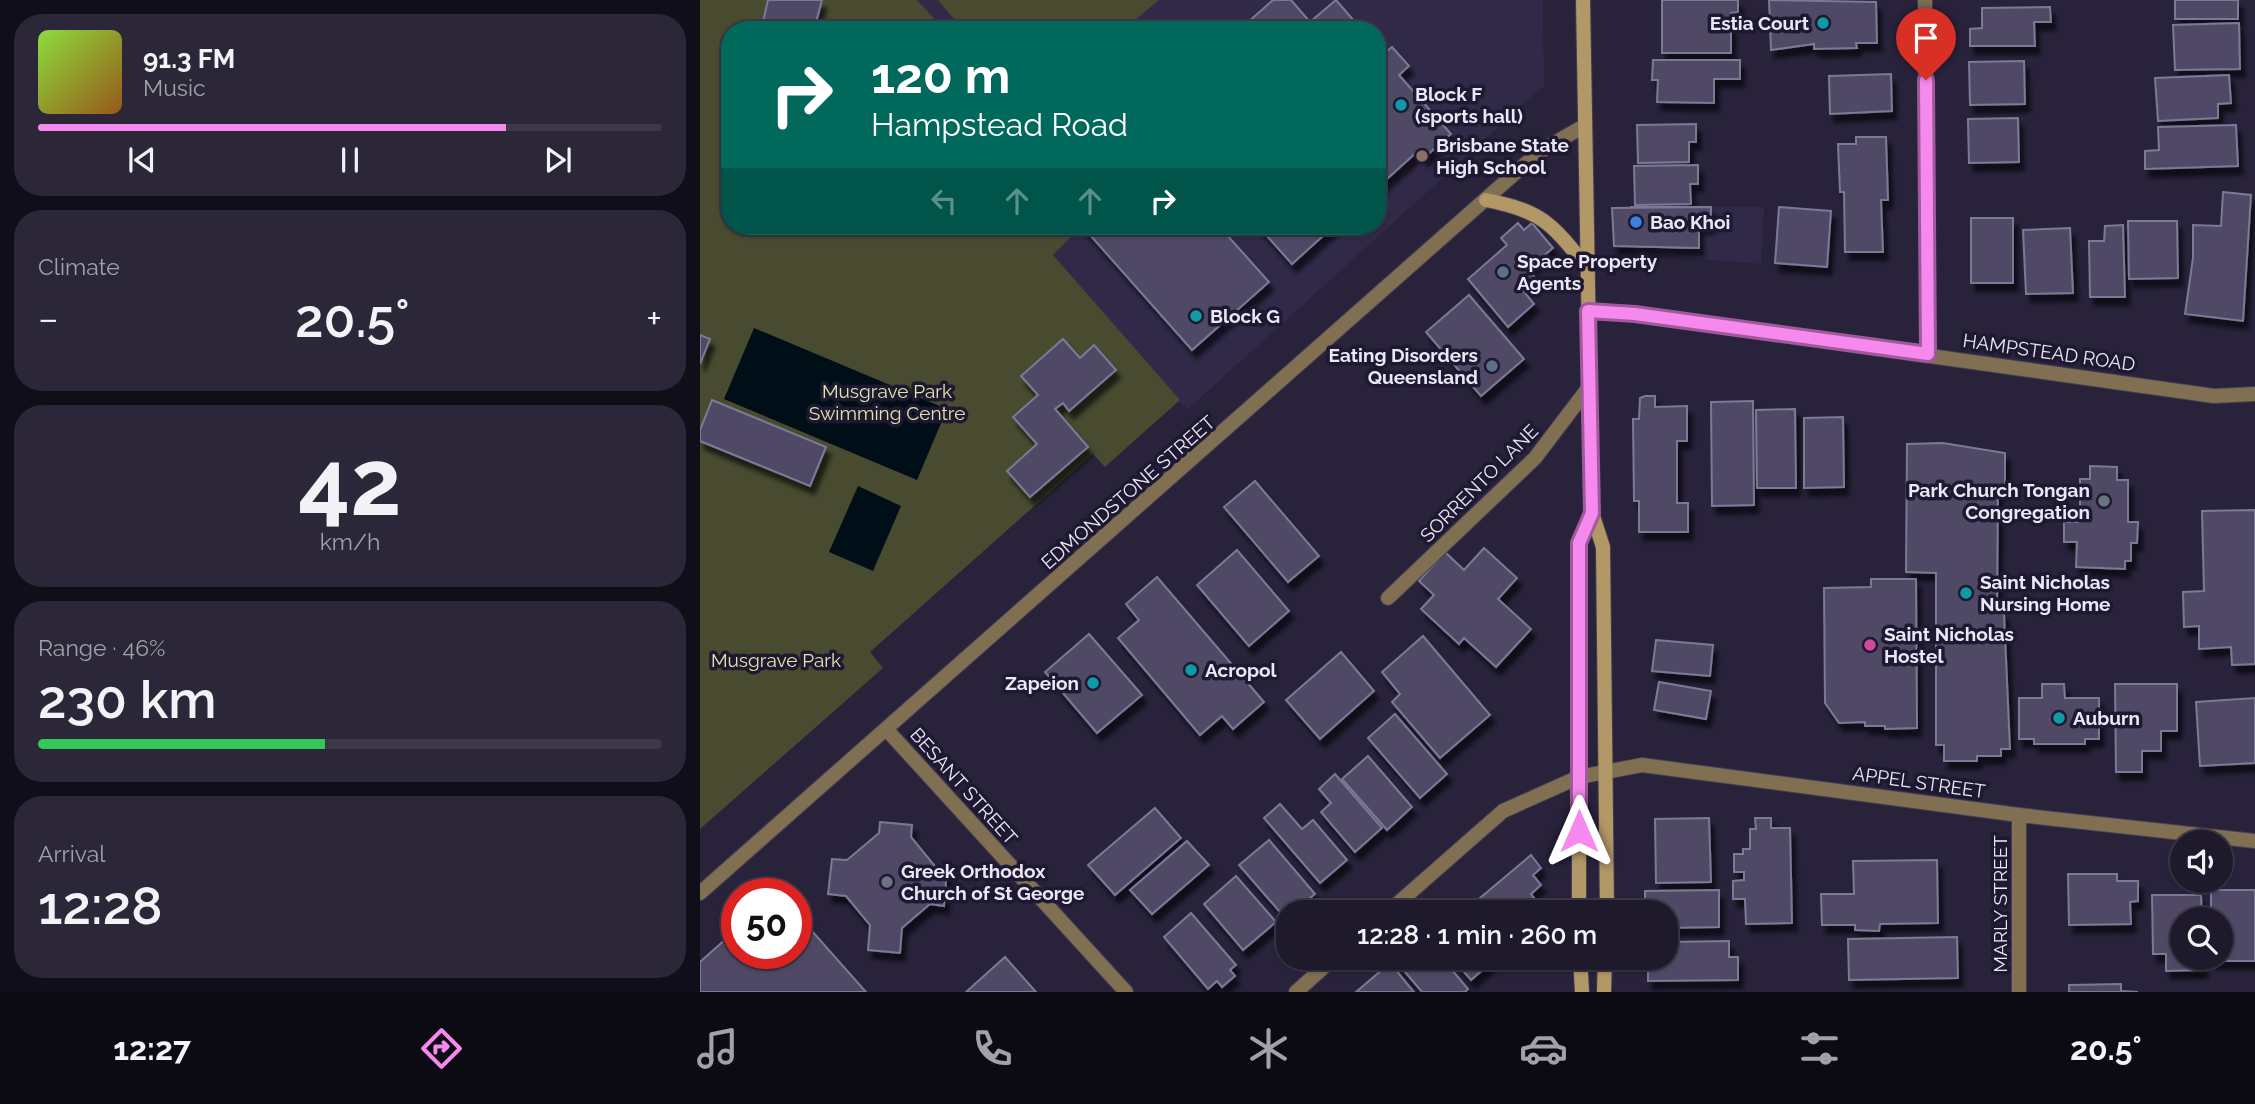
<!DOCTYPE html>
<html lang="en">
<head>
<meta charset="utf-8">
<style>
	body { margin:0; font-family:Raleway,sans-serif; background:#2b2738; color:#f1f3f6; height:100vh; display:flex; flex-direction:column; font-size:26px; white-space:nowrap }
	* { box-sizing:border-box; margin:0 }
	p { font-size:23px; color:#a1a1a9 }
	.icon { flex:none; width:38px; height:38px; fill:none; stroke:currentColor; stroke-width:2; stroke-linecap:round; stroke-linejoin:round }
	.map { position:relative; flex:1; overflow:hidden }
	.sheet { display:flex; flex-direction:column; gap:14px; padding:14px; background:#100e18; width:700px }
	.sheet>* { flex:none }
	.hud { position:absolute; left:21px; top:21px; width:665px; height:214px; border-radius:28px; box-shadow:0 2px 5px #0004,0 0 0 2px #3c3848; background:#00695c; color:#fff; overflow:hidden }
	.buttons { position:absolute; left:1470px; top:830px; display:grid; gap:14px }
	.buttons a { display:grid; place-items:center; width:63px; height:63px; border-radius:50%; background:#1e1a2c; box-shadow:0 2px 5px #0004,0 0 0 2px #3c3848; font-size:35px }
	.speed { position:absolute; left:21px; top:878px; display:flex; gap:14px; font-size:35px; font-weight:700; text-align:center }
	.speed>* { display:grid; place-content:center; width:91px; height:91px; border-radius:50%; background:#1e1a2c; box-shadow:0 2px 5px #0004,0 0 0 2px #3c3848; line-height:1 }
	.speed .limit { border:10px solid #d22; background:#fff; color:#111 }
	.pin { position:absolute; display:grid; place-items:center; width:60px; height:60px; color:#fff; margin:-72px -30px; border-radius:50% 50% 50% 0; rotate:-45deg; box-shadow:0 0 7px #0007 }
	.pin .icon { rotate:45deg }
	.me { position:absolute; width:77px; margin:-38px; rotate:0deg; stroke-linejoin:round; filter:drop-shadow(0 0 5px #0008) }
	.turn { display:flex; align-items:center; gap:24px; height:147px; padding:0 35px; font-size:32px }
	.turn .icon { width:91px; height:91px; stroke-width:2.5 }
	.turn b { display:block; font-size:49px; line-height:60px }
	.lanes { display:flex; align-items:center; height:66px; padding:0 35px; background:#0003; justify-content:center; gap:35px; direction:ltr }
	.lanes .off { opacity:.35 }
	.big { font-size:52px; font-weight:600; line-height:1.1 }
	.sheet .widget { flex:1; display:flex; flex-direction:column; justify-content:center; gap:10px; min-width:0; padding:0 24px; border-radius:28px; background:#2b2738 }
	.sheet .dial { align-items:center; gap:0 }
	.dial b { font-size:91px; line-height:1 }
	.song { display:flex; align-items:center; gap:21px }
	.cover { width:84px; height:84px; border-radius:10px; background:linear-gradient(135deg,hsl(90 70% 55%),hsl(30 70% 35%)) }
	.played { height:7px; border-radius:4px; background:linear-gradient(90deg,#f689ee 75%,#3c3848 75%) }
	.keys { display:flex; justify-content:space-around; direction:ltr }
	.heat { display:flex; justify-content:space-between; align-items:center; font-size:38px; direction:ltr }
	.charge { height:10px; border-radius:5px; background:linear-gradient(90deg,#34c759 46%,#3c3848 0) }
	.trip { position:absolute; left:576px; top:900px; width:402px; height:70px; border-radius:28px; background:#1e1a2c; box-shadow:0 2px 5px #0004,0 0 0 2px #3c3848; font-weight:600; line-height:70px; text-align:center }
	.tab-bar { display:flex; height:112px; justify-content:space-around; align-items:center; background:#0c0a12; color:#a1a1a9 }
	.tab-bar .icon { width:49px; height:49px }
	.tab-bar .selected { color:#f689ee }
	.tab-bar b { font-size:32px; color:#f1f3f6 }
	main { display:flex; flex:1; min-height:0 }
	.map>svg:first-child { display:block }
	.built { fill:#302948 }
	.green { fill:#484b30 }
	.water { fill:#000f17 }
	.building { fill:#4f4a66; stroke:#7d7896; stroke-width:2; filter:url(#shadow) }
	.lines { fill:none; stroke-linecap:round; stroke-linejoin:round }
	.service-casing { stroke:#433e55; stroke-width:16 }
	.minor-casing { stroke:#433e55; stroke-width:16 }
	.tertiary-casing { stroke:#433e55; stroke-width:16 }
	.secondary-casing { stroke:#433e55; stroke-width:16 }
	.service { stroke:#806f51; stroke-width:14 }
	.minor { stroke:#806f51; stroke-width:14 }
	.tertiary { stroke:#806f51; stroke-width:14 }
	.secondary { stroke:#b29767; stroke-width:14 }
	.route-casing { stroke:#a0599b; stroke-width:18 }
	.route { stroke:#f689ee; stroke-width:12 }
	.culture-dot { fill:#0f9aa8; stroke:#1e1931; stroke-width:2.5 }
	.education-dot { fill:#8d6e63; stroke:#1e1931; stroke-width:2.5 }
	.shop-dot { fill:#3f7fe0; stroke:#1e1931; stroke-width:2.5 }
	.service-dot { fill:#5c6f8a; stroke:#1e1931; stroke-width:2.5 }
	.worship-dot { fill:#6b7280; stroke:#1e1931; stroke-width:2.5 }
	.hotel-dot { fill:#d1479c; stroke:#1e1931; stroke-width:2.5 }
	.labels { text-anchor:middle; stroke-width:7; stroke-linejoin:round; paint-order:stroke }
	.poi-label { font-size:19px; font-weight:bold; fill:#e9e7f8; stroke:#1e1931; text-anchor:start }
	.street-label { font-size:19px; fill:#e9e7f8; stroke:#1e1931 }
	.park-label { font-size:19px; fill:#e0e5ab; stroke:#1e1931 }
</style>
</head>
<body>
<main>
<section class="sheet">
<div class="widget">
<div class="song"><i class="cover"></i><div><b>91.3 FM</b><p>Music</p></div></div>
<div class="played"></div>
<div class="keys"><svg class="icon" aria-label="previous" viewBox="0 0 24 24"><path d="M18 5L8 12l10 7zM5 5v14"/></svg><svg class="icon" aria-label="pause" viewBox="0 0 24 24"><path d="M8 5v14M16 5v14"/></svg><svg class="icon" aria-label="next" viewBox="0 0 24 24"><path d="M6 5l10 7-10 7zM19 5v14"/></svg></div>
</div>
<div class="widget"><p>Climate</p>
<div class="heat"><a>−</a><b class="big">20.5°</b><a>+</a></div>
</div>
<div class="widget dial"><b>42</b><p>km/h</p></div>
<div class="widget"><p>Range · 46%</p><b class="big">230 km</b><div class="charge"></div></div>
<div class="widget"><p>Arrival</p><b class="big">12:28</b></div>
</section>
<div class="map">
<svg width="1555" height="992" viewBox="0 0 1555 992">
	<defs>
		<filter id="shadow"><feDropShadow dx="4.5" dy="8" stdDeviation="2" flood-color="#0009"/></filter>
	</defs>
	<rect width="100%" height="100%" fill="#28223b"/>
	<!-- built -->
	<g class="built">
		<path d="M217,0H843L844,86L487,410L353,255L371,238L361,226H677V30H245Z"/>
		<path d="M931,207H1064L1061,264L931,253Z"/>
	</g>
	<!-- green -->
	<g class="green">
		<path d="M0,0H217L245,30H30V226H361L371,237L353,255L480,400L405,467L393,454L170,652L183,668L0,829Z"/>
		<path d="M238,0H459L423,30H263Z"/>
	</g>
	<!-- water -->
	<g class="water">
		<path d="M54,328L247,409L217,480L24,399Z"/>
		<path d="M158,486L201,506L173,571L129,552Z"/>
	</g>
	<!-- building -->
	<g class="building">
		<path d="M68,0H122L114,30H61Z"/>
		<path d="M573,0H591L610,22L636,0L662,30H539Z"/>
		<path d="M962,0H1038V12L1031,13V53H962Z"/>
		<path d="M1069,0L1176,2L1177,43H1156L1157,48L1114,49V44L1071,50Z"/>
		<rect x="1475" y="0" width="63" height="19"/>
		<path d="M1350,7L1351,22H1334L1335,46H1270V29L1282,28V8Z"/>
		<path d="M1539,23L1540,69L1475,70L1473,25Z"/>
		<path d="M677,47L684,54L692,47L709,66L699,75L751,134L724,158L718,151L677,188Z"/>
		<path d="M953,60H1040V79H1014V103L957,102L958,80H952Z"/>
		<path d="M1324,61L1325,104L1270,105L1269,62Z"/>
		<path d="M1191,74L1192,111L1130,114L1129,76Z"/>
		<path d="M1529,75L1531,103L1518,104V118L1458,121L1455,78Z"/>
		<path d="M1318,118L1319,162L1269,163L1268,119Z"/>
		<path d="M996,124V142H989V162L938,163L937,125Z"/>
		<path d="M1536,125L1538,166L1445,169V151L1459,150L1458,127Z"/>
		<path d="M1156,137H1186L1188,200H1181L1183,252H1145L1144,192H1140L1138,144H1156Z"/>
		<path d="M998,165V184H990L991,204L935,205L934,166Z"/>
		<path d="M1523,192L1551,195L1543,321L1485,314L1493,258V225L1521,226Z"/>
		<path d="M931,207H1011L1010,226H999V248L931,246Z"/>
		<path d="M1011,207L1010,226H999V248L914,246L912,208Z"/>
		<path d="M1079,207L1131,211L1127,267L1075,263Z"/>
		<rect x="1271" y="218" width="42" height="65"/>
		<path d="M1428,221H1477L1478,278L1429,279Z"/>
		<path d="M818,223L824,230L832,223L853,248L828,269L834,276L821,288L834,304L808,327L768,279L807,245L801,238Z"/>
		<path d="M1423,225L1425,297H1390L1389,241H1404L1405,226Z"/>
		<path d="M382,226H519L569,282L492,350Z"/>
		<path d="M558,226H634L592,264Z"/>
		<path d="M1370,228L1373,293L1326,294L1323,230Z"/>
		<path d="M769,295L824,359L781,396L726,332Z"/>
		<path d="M0,335L10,339L0,364Z"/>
		<path d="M363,339L380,358L394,345L416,370L369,411L363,403L355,409L388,447L330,497L307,471L337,444L313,417L338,395L321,376Z"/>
		<path d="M945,396H955V407L987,406V441H977V503H988V532H939V501H934L933,419H939L940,398Z"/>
		<path d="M12,400L126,447L110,486L0,441V430Z"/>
		<path d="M1053,401L1054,505L1012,506L1011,402Z"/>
		<path d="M1095,409L1096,488H1057L1056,410Z"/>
		<path d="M1143,417L1144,487L1104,488V418Z"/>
		<path d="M1243,443L1305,453V490H1298L1297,612L1304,613L1310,749H1301V756H1277V761H1244V745H1236V573L1206,572L1207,444Z"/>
		<path d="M1390,466L1417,467V480H1428V522H1438L1437,543H1431V561H1425V569L1376,567L1377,542H1364V522H1380V479H1390Z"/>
		<path d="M555,481L619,556L588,582L524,507Z"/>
		<path d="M1555,510V664L1532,665L1531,647L1499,649V626L1484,627L1483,592L1504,591L1502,511Z"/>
		<path d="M784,548L817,578L798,599L831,629L796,667L764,638L759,644L721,609L734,595L719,581L745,552L764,570Z"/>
		<path d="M537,550L589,611L549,646L497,585Z"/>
		<path d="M457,577L564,702L533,729L522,716L500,735L418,638L439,620L426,604Z"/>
		<path d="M1171,579H1216L1217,728L1185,729V726H1165V722L1139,723L1125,703L1124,588L1171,587Z"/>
		<path d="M389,634L442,695L397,733L345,672Z"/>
		<path d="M723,636L790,715L740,758L692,702L700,694L682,672Z"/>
		<path d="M956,640L1013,645L1010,676L952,671Z"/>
		<path d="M641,652L674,691L620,739L586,700Z"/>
		<path d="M959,682L1011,691L1006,719L954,710Z"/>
		<path d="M1342,684H1364L1365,698H1399V739H1385V744H1334V739H1319V698H1342Z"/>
		<path d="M1415,684H1477V731H1461V751H1442V772H1416Z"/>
		<path d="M1555,698V763L1500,766L1496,702Z"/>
		<path d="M695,714L747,774L720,798L668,738Z"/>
		<path d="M668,756L712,807L687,830L642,779Z"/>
		<path d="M635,774L682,828L655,852L621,812L631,803L619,789Z"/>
		<path d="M580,804L602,829L613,820L647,860L620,883L564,818Z"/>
		<path d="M455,808L481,838L415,895L388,865Z"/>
		<path d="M1009,818L1011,882L956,883L955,819Z"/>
		<path d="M1055,818H1071V828H1090L1092,923L1046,924L1045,899H1033V881L1044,880V872H1034V854H1043V849H1050V829H1056Z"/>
		<path d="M180,822L212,825L211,837L238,870L247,871L244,906L230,904L202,928L200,953L168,950L170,925L146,896L128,894L132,859L147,860L179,833Z"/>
		<path d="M569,840L615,894L594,912H588L586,919L539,865Z"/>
		<path d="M487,841L509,865L452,914L430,890Z"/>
		<path d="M831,855L841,868L833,875L841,885L831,894L838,903L827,912H769L767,909Z"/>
		<path d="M1237,860L1238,923L1180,924L1179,931L1155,930V925H1122L1121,894H1154L1153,861Z"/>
		<path d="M1368,874H1417V881H1438V901L1430,902L1431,924L1369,925Z"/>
		<path d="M536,876L576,922L543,950L504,904Z"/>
		<path d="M1019,890V927L966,928V912H945V891Z"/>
		<path d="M1511,890H1555V961H1512V957H1521V919H1511Z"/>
		<path d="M1452,895H1501L1502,919H1482V957H1502L1503,970L1466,971V954H1453Z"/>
		<path d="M96,913L166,992H0V962L37,929V954H96Z"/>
		<path d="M491,913L536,965L530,970L535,976L522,987L517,981L508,989L464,937Z"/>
		<path d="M1257,937L1258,978L1149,980L1148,939Z"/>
		<path d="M1029,941V957H1038V980L948,981V957H966V942Z"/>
		<path d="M305,957L336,992H266Z"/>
		<path d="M741,957L768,989L765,992H722L693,958Z"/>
		<path d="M751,957H792L794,960L771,980Z"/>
		<path d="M690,963L714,992H656Z"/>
		<path d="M1421,984V991L1438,992H1369V985Z"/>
	</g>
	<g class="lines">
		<defs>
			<path id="service" d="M688,598L835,458L889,387"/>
			<g id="minor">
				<path d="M1225,0L1228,354"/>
				<path d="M187,730L426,992"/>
				<path d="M1319,815V992"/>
				<path d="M0,893L839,152L884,126"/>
				<path d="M688,912L803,811L879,777L942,765L1319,815L1555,841"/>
				<path d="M596,992L635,957"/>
			</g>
			<path id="tertiary" d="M888,311L924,313L1514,396L1555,394"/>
			<g id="secondary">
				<path d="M883,0L892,513L903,547L907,912"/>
				<path d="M786,200C842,211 851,223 886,266"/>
				<path d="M879,912V543L892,513"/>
				<path d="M880,957L882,992"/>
				<path d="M904,992L905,957"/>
			</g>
		</defs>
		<!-- service casing -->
		<use href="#service" class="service-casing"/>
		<!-- minor casing -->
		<use href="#minor" class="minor-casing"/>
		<!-- tertiary casing -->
		<use href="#tertiary" class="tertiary-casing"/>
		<!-- secondary casing -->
		<use href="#secondary" class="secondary-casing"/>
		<!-- service -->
		<use href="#service" class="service"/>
		<!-- minor -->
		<use href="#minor" class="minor"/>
		<!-- tertiary -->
		<use href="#tertiary" class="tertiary"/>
		<!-- secondary -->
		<use href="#secondary" class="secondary"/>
	</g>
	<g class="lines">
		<defs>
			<path id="route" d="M879,831V543L892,513L888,311L935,314L1228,354L1226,80"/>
		</defs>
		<!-- route casing -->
		<use href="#route" class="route-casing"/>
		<!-- route -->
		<use href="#route" class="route"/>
	</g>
	<!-- markers -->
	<g class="culture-dot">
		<circle cx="1123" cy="23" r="7"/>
		<circle cx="701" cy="105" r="7"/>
		<circle cx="496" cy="316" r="7"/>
		<circle cx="1266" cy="593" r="7"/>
		<circle cx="491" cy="670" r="7"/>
		<circle cx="393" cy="683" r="7"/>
		<circle cx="1359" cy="718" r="7"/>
	</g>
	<circle class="education-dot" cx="722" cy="156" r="7"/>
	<circle class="shop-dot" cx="936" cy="222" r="7"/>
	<g class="service-dot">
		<circle cx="803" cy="272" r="7"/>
		<circle cx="792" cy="366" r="7"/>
	</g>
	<g class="worship-dot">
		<circle cx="1404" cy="501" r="7"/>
		<circle cx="187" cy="882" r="7"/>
	</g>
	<circle class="hotel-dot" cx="1170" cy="645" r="7"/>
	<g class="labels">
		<!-- poi labels -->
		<g class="poi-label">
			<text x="1109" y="30" text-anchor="end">Estia Court</text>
			<text x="715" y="101">Block F<tspan x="715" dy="22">(sports hall)</tspan></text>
			<text x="736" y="152">Brisbane State<tspan x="736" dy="22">High School</tspan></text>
			<text x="950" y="229">Bao Khoi</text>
			<text x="817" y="268">Space Property<tspan x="817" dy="22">Agents</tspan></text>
			<text x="510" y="323">Block G</text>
			<text x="778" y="362" text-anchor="end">Eating Disorders<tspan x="778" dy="22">Queensland</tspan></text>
			<text x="1390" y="497" text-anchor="end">Park Church Tongan<tspan x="1390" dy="22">Congregation</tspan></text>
			<text x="1280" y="589">Saint Nicholas<tspan x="1280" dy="22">Nursing Home</tspan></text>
			<text x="1184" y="641">Saint Nicholas<tspan x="1184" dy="22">Hostel</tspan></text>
			<text x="505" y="677">Acropol</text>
			<text x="379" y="690" text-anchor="end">Zapeion</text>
			<text x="1373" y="725">Auburn</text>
			<text x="201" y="878">Greek Orthodox<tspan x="201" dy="22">Church of St George</tspan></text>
		</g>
		<!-- street labels -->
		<g class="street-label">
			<text transform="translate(1349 352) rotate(8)" y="7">HAMPSTEAD ROAD</text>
			<text transform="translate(779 483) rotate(-45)" y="7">SORRENTO LANE</text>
			<text transform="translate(428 492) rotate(-41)" y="7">EDMONDSTONE STREET</text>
			<text transform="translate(1219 782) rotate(8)" y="7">APPEL STREET</text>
			<text transform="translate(264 786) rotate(48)" y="7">BESANT STREET</text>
			<text transform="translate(1300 904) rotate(-90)" y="7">MARLY STREET</text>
		</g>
		<!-- park labels -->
		<g class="park-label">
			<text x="187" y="398">Musgrave Park<tspan x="187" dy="22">Swimming Centre</tspan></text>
			<text x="76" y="667">Musgrave Park</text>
		</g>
	</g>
</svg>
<div class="buttons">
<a><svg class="icon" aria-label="sound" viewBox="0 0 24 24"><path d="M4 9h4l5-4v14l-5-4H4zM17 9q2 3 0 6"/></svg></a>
<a><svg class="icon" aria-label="search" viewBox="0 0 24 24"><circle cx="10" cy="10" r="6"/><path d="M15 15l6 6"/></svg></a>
</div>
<div class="speed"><div class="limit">50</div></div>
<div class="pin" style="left:1226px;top:80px;background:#d93025"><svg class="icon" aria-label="arrive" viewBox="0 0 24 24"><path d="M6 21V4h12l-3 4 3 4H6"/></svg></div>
<svg class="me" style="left:879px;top:831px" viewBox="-20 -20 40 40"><path d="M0-17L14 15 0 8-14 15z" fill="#f689ee" stroke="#fff" stroke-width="4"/></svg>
<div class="trip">12:28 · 1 min · 260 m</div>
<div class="hud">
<div class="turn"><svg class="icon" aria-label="right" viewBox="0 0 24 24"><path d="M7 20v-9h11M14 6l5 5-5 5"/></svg><div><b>120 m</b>Hampstead Road</div></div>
<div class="lanes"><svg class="icon off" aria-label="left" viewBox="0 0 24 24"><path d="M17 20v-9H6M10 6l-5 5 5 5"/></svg><svg class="icon off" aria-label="ahead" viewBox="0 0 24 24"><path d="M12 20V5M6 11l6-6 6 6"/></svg><svg class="icon off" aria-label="ahead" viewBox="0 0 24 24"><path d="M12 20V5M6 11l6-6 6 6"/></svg><svg class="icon" aria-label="right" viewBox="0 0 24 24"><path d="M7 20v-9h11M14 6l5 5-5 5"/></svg></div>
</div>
</div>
</main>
<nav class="tab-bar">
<b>12:27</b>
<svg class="icon selected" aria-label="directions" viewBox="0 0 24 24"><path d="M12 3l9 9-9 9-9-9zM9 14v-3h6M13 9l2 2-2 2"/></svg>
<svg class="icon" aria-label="music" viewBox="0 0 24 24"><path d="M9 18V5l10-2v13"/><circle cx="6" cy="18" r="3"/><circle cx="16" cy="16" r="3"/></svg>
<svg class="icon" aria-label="phone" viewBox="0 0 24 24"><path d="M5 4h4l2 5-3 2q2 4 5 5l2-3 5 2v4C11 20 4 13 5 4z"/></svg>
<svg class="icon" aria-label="climate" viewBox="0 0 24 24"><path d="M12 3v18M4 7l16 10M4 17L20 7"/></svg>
<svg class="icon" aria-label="car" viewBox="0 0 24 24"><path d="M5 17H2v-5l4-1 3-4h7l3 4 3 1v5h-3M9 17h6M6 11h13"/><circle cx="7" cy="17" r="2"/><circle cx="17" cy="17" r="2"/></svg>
<svg class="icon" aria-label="filters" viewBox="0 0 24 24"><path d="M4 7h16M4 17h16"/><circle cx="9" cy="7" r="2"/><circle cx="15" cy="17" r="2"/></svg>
<b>20.5°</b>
</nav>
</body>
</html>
